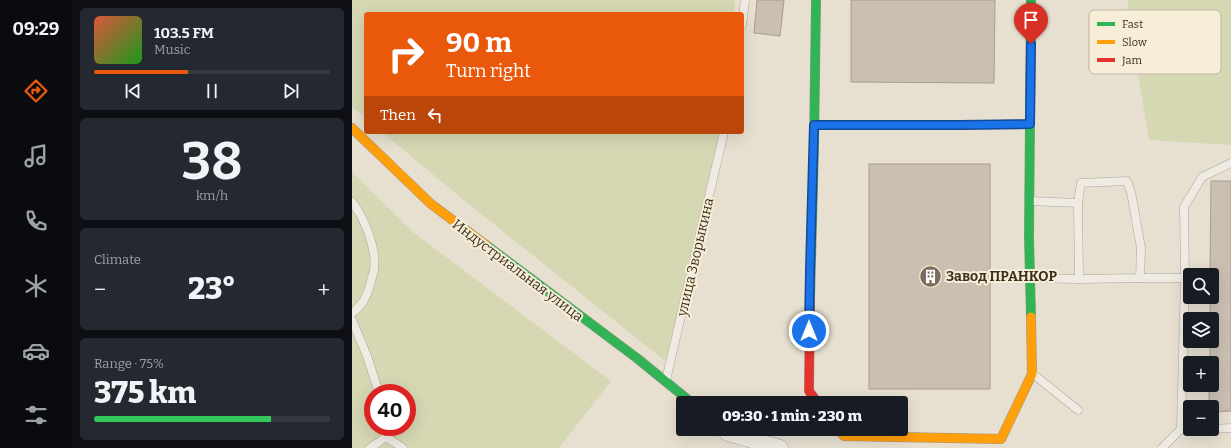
<!DOCTYPE html>
<html lang="en">
<head>
<meta charset="utf-8">
<style>
	body { margin:0; font-family:Bitter,serif; background:#242831; color:#f1f3f6; height:100vh; display:flex; flex-direction:column; font-size:15px; white-space:nowrap }
	* { box-sizing:border-box; margin:0 }
	p { font-size:13px; color:#9ea1a6 }
	.icon { flex:none; width:22px; height:22px; fill:none; stroke:currentColor; stroke-width:2; stroke-linecap:round; stroke-linejoin:round }
	.map { position:relative; flex:1; overflow:hidden }
	.drawer { display:flex; flex-direction:column; gap:8px; padding:8px; background:#0d0f14; width:280px }
	.drawer>* { flex:none }
	.top-card { position:absolute; left:12px; top:12px; width:380px; height:122px; border-radius:4px; box-shadow:0 4px 16px #0002; background:#ea580c; color:#fff; overflow:hidden }
	.tools { position:absolute; left:831px; top:268px; display:grid; gap:8px }
	.tools a { display:grid; place-items:center; width:36px; height:36px; border-radius:4px; background:#171b24; box-shadow:0 4px 16px #0002; font-size:20px }
	.speed { position:absolute; left:12px; top:384px; display:flex; gap:8px; font-size:20px; font-weight:700; text-align:center }
	.speed>* { display:grid; place-content:center; width:52px; height:52px; border-radius:50%; background:#171b24; box-shadow:0 4px 16px #0002; line-height:1 }
	.speed .limit { border:6px solid #d22; background:#fff; color:#111 }
	.pin { position:absolute; display:grid; place-items:center; width:34px; height:34px; color:#fff; margin:-41px -17px; border-radius:50% 50% 50% 0; rotate:-45deg; box-shadow:0 0 4px #0007 }
	.pin .icon { rotate:45deg }
	.me { position:absolute; width:44px; margin:-22px; rotate:0deg; stroke-linejoin:round; filter:drop-shadow(0 0 3px #0008) }
	.turn { display:flex; align-items:center; gap:14px; height:84px; padding:0 16px; font-size:18px }
	.turn .icon { width:52px; height:52px; stroke-width:2.5 }
	.turn b { display:block; font-size:28px; line-height:34px }
	.then { display:flex; align-items:center; height:38px; padding:0 16px; background:#0003; gap:8px; font-size:15px }
	.big { font-size:30px; font-weight:800; line-height:1.1 }
	.drawer .tile { flex:1; display:flex; flex-direction:column; justify-content:center; gap:6px; min-width:0; padding:0 14px; border-radius:6px; background:#242831 }
	.drawer .dial { align-items:center; gap:0 }
	.dial b { font-size:52px; line-height:1 }
	.song { display:flex; align-items:center; gap:12px }
	.cover { width:48px; height:48px; border-radius:6px; background:linear-gradient(135deg,hsl(10 70% 55%),hsl(120 70% 35%)) }
	.played { height:4px; border-radius:2px; background:linear-gradient(90deg,#ea580c 40%,#363941 40%) }
	.keys { display:flex; justify-content:space-around; direction:ltr }
	.heat { display:flex; justify-content:space-between; align-items:center; font-size:22px; direction:ltr }
	.charge { height:6px; border-radius:3px; background:linear-gradient(90deg,#34c759 75%,#363941 0) }
	.trip { position:absolute; left:324px; top:396px; width:232px; height:40px; border-radius:4px; background:#171b24; box-shadow:0 4px 16px #0002; font-weight:800; line-height:40px; text-align:center }
	main { display:flex; flex:1; min-height:0 }
	.tab-bar { display:flex; flex-direction:column; width:72px; justify-content:space-around; align-items:center; background:#090b0e; color:#9ea1a6 }
	.tab-bar .icon { width:28px; height:28px }
	.tab-bar .current { color:#ea580c }
	.tab-bar b { font-size:18px; color:#f1f3f6 }
	.map>svg:first-child { display:block }
	.green { fill:#d6d7b3; fill-rule:evenodd }
	.building { fill:#cbbfb2; stroke:#a89c90 }
	.lines { fill:none; stroke-linecap:round; stroke-linejoin:round }
	.lane-casing { stroke:#ada599; stroke-width:9 }
	.street-casing { stroke:#ada599; stroke-width:17 }
	.fast-casing { stroke:#9c958a; stroke-width:10 }
	.slow-casing { stroke:#9c958a; stroke-width:10 }
	.jam-casing { stroke:#9c958a; stroke-width:10 }
	.lane { stroke:#efebe3; stroke-width:8 }
	.street { stroke:#efebe3; stroke-width:16 }
	.fast { stroke:#30b455; stroke-width:9 }
	.slow { stroke:#ff9f0a; stroke-width:9 }
	.jam { stroke:#e5322d; stroke-width:9 }
	.route-casing { stroke:#114b97; stroke-width:10 }
	.route { stroke:#1a73e8; stroke-width:7 }
	.labels { text-anchor:middle; stroke-width:4; stroke-linejoin:round; paint-order:stroke }
	.street-label { font-size:14px; fill:#3d2e20; stroke:#f7eed8 }
	.poi-label { font-size:14px; font-weight:bold; fill:#3d2e20; stroke:#f7eed8; text-anchor:start }
	.key { fill:#f7eed8; stroke:#bfb4a1; stroke-width:1 }
	.key-label { font-size:11px; fill:#3d2e20 }
</style>
</head>
<body>
<main>
<nav class="tab-bar">
<b>09:29</b>
<svg class="icon current" aria-label="directions" viewBox="0 0 24 24"><path d="M12 3l9 9-9 9-9-9zM9 14v-3h6M13 9l2 2-2 2"/></svg>
<svg class="icon" aria-label="music" viewBox="0 0 24 24"><path d="M9 18V5l10-2v13"/><circle cx="6" cy="18" r="3"/><circle cx="16" cy="16" r="3"/></svg>
<svg class="icon" aria-label="phone" viewBox="0 0 24 24"><path d="M5 4h4l2 5-3 2q2 4 5 5l2-3 5 2v4C11 20 4 13 5 4z"/></svg>
<svg class="icon" aria-label="climate" viewBox="0 0 24 24"><path d="M12 3v18M4 7l16 10M4 17L20 7"/></svg>
<svg class="icon" aria-label="car" viewBox="0 0 24 24"><path d="M5 17H2v-5l4-1 3-4h7l3 4 3 1v5h-3M9 17h6M6 11h13"/><circle cx="7" cy="17" r="2"/><circle cx="17" cy="17" r="2"/></svg>
<svg class="icon" aria-label="filters" viewBox="0 0 24 24"><path d="M4 7h16M4 17h16"/><circle cx="9" cy="7" r="2"/><circle cx="15" cy="17" r="2"/></svg>
</nav>
<section class="drawer">
<div class="tile">
<div class="song"><i class="cover"></i><div><b>103.5 FM</b><p>Music</p></div></div>
<div class="played"></div>
<div class="keys"><svg class="icon" aria-label="previous" viewBox="0 0 24 24"><path d="M18 5L8 12l10 7zM5 5v14"/></svg><svg class="icon" aria-label="pause" viewBox="0 0 24 24"><path d="M8 5v14M16 5v14"/></svg><svg class="icon" aria-label="next" viewBox="0 0 24 24"><path d="M6 5l10 7-10 7zM19 5v14"/></svg></div>
</div>
<div class="tile dial"><b>38</b><p>km/h</p></div>
<div class="tile"><p>Climate</p>
<div class="heat"><a>−</a><b class="big">23°</b><a>+</a></div>
</div>
<div class="tile"><p>Range · 75%</p><b class="big">375 km</b><div class="charge"></div></div>
</section>
<div class="map">
<svg width="879" height="448" viewBox="0 0 879 448">
	<rect width="100%" height="100%" fill="#e7e0d1"/>
	<!-- green -->
	<g class="green">
		<path d="M0,0H383L382,14H14V118L0,107Z"/>
		<path d="M777,0H879V145L797,140L775,8Z"/>
		<path d="M30,132H369L341,276L313,361L108,197Z"/>
		<path d="M0,172L61,232L259,381L207,448H0ZM21,393H55V427H21Z"/>
	</g>
	<!-- building -->
	<g class="building">
		<path d="M405,0H432L428,36L402,33Z"/>
		<path d="M499,0H643L642,83L499,82Z"/>
		<rect x="517" y="164" width="121" height="225"/>
		<path d="M859,181H879V411L860,412V407H857V385H860V363H858V341H860V319H858V297H860V275H858Z"/>
	</g>
	<g class="lines">
		<defs>
			<g id="lane">
				<path d="M390,25L393,0"/>
				<path d="M463,125H608L678,124"/>
				<path d="M678,201L726,203L727,279L679,278"/>
				<path d="M0,202C13,219 25,249 22,270C21,275 19,280 18,285C15,297 10,306 0,313"/>
				<path d="M726,203L729,183L775,181L779,192L789,248L788,278L727,279"/>
				<path d="M788,278H833"/>
				<path d="M0,320L15,356L27,393"/>
				<path d="M681,374L726,410"/>
				<path d="M314,380L372,132"/>
				<path d="M33,427L34,437"/>
				<path d="M851,429H829L833,278L832,207L850,177L879,163"/>
				<path d="M860,429L879,428"/>
				<path d="M18,448L34,437L51,448"/>
				<path d="M810,448L829,429"/>
			</g>
			<path id="street" d="M372,429L376,433L428,448"/>
			<g id="fast">
				<path d="M134,245L286,359L340,403"/>
				<path d="M458,299L462,146L464,0"/>
				<path d="M679,317L677,237L679,0"/>
			</g>
			<g id="slow">
				<path d="M0,128L79,204L134,245"/>
				<path d="M486,429L492,436L649,439L680,374L679,317"/>
			</g>
			<path id="jam" d="M458,299L457,391L466,403"/>
		</defs>
		<!-- lane casing -->
		<use href="#lane" class="lane-casing"/>
		<!-- street casing -->
		<use href="#street" class="street-casing"/>
		<!-- fast casing -->
		<use href="#fast" class="fast-casing"/>
		<!-- slow casing -->
		<use href="#slow" class="slow-casing"/>
		<!-- jam casing -->
		<use href="#jam" class="jam-casing"/>
		<!-- lane -->
		<use href="#lane" class="lane"/>
		<!-- street -->
		<use href="#street" class="street"/>
		<!-- fast -->
		<use href="#fast" class="fast"/>
		<!-- slow -->
		<use href="#slow" class="slow"/>
		<!-- jam -->
		<use href="#jam" class="jam"/>
	</g>
	<g class="lines">
		<defs>
			<path id="route" d="M457,331L458,270L462,125H608L678,124L679,44"/>
		</defs>
		<!-- route casing -->
		<use href="#route" class="route-casing"/>
		<!-- route -->
		<use href="#route" class="route"/>
	</g>
	<!-- icons -->
	<defs>
		<symbol id="building-disc" viewBox="-11 -11 22 22"><circle r="9.5" fill="#786c5e" stroke="#f7eed8"/><path d="M-4-6H4V6H1V3H-1V6H-4ZM-2.5-4.3h1.7v1.8h-1.7ZM.8-4.3h1.7v1.8H.8ZM-2.5-1h1.7V.8h-1.7ZM.8-1h1.7V.8H.8Z" fill="#fff"/></symbol>
	</defs>
	<g fill-rule="evenodd">
		<use href="#building-disc" x="566" y="264" width="25" height="25"/>
	</g>
	<g class="labels">
		<!-- street labels -->
		<g class="street-label">
			<text transform="translate(343 257) rotate(-77)" y="5">улица Зворыкина</text>
			<text transform="translate(166 270) rotate(37)" y="5">Индустриальная улица</text>
		</g>
		<!-- poi labels -->
		<g class="poi-label">
			<text x="594" y="281">Завод ПРАНКОР</text>
		</g>
	</g>
	<!-- legend -->
	<rect x="737" y="10" width="132" height="64" rx="6" class="key"/>
	<rect x="745" y="22" width="18" height="4" fill="#30b455"/>
	<rect x="745" y="40" width="18" height="4" fill="#ff9f0a"/>
	<rect x="745" y="58" width="18" height="4" fill="#e5322d"/>
	<g class="key-label">
		<text x="770" y="28">Fast</text>
		<text x="770" y="46">Slow</text>
		<text x="770" y="64">Jam</text>
	</g>
</svg>
<div class="tools">
<a><svg class="icon" aria-label="search" viewBox="0 0 24 24"><circle cx="10" cy="10" r="6"/><path d="M15 15l6 6"/></svg></a>
<a><svg class="icon" aria-label="layers" viewBox="0 0 24 24"><path d="M12 4l9 5-9 5-9-5zM3 14l9 5 9-5"/></svg></a>
<a>+</a>
<a>−</a>
</div>
<div class="speed"><div class="limit">40</div></div>
<div class="pin" style="left:679px;top:44px;background:#d93025"><svg class="icon" aria-label="arrive" viewBox="0 0 24 24"><path d="M6 21V4h12l-3 4 3 4H6"/></svg></div>
<svg class="me" style="left:457px;top:331px" viewBox="-20 -20 40 40"><circle r="17" fill="#1a73e8" stroke="#fff" stroke-width="3"/><path d="M0-11L8 9 0 5-8 9z" fill="#fff"/></svg>
<div class="trip">09:30 · 1 min · 230 m</div>
<div class="top-card">
<div class="turn"><svg class="icon" aria-label="right" viewBox="0 0 24 24"><path d="M7 20v-9h11M14 6l5 5-5 5"/></svg><div><b>90 m</b>Turn right</div></div>
<div class="then">Then<svg class="icon" aria-label="left" viewBox="0 0 24 24"><path d="M17 20v-9H6M10 6l-5 5 5 5"/></svg></div>
</div>
</div>
</main>
</body>
</html>
